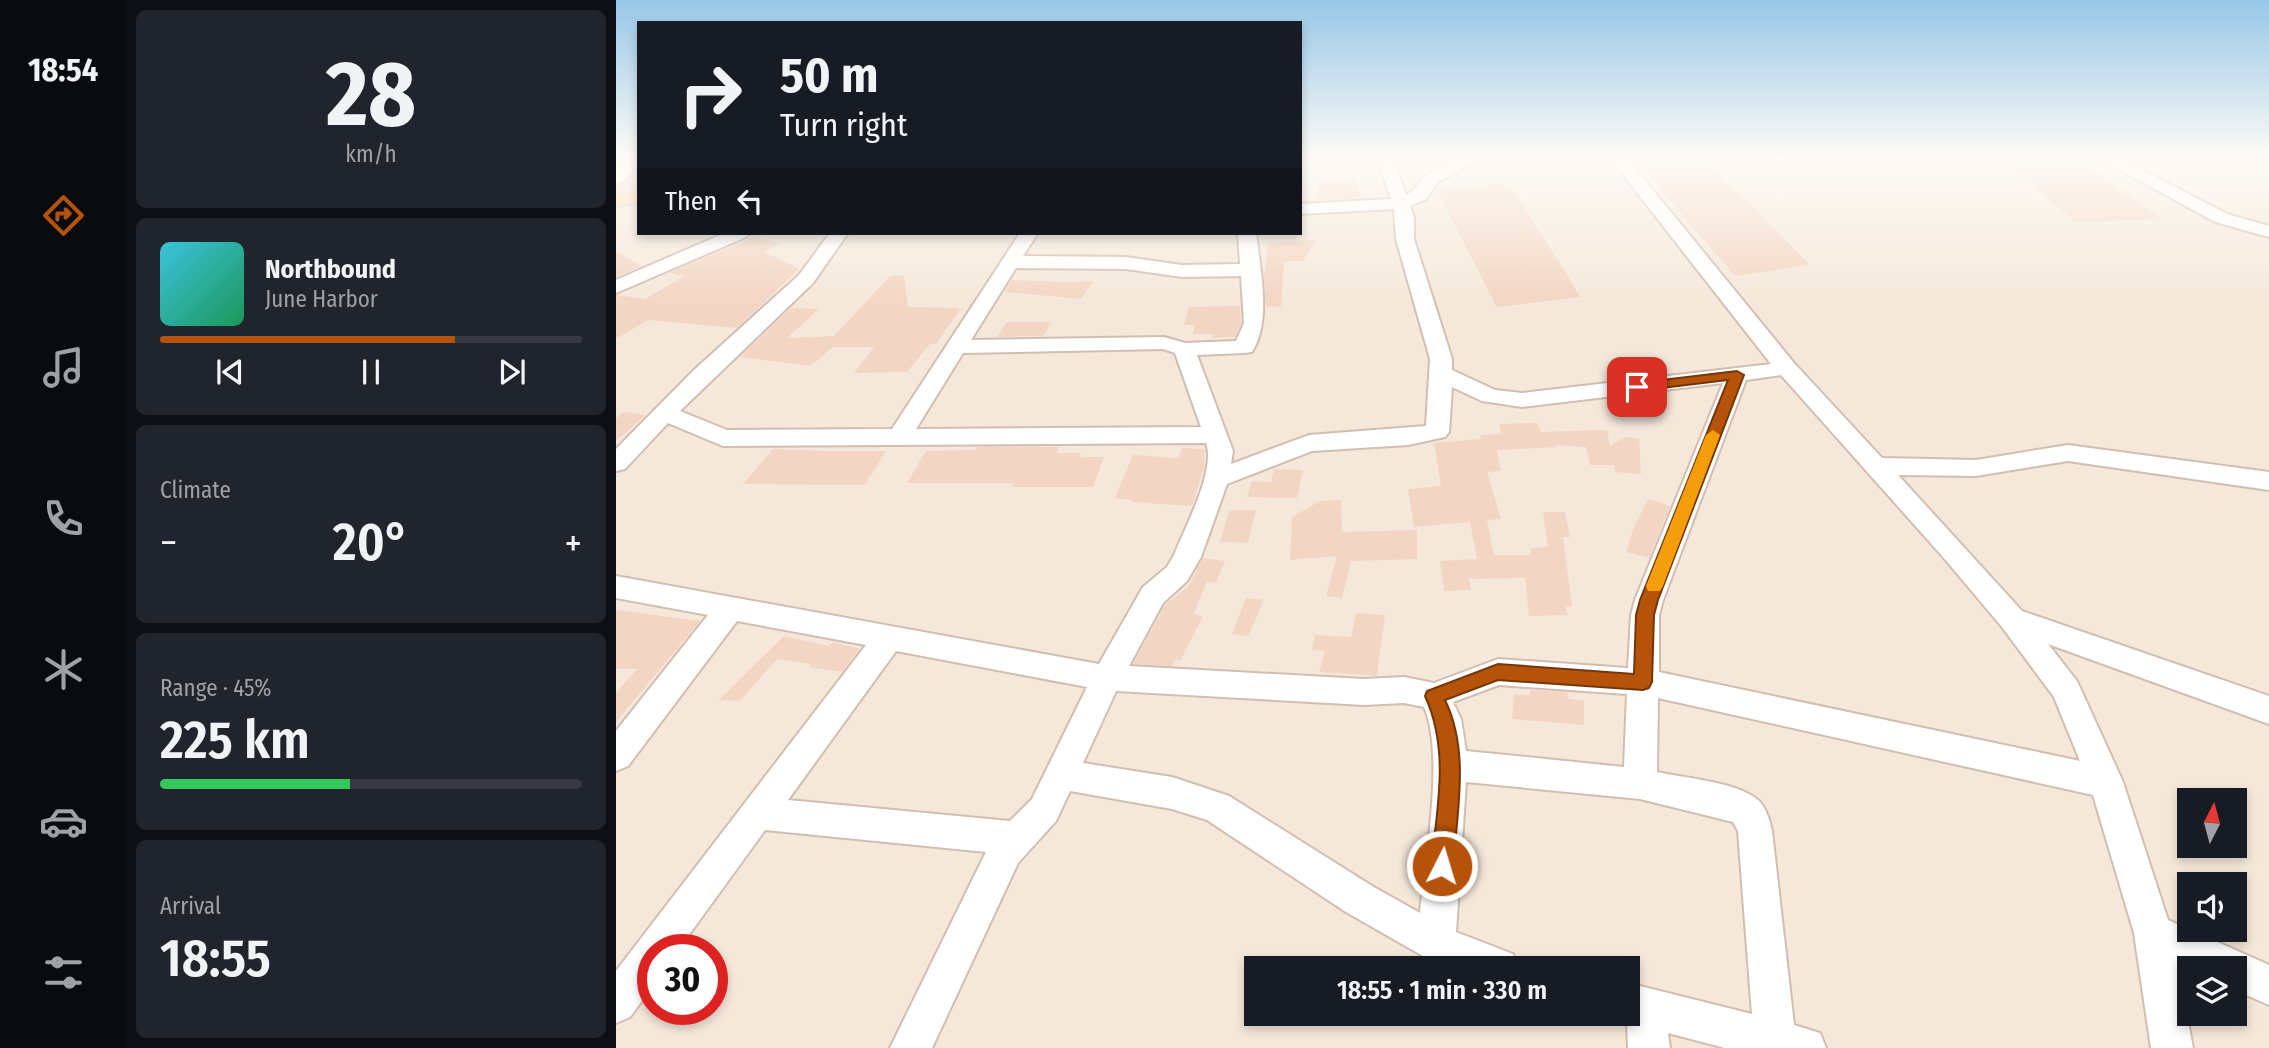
<!DOCTYPE html>
<html lang="en">
<head>
<meta charset="utf-8">
<style>
	body { margin:0; font-family:"Fira Sans Condensed",sans-serif; background:#20242c; color:#f1f3f6; height:100vh; display:flex; flex-direction:column; font-size:26px; white-space:nowrap }
	* { box-sizing:border-box; margin:0 }
	p { font-size:23px; color:#9ea1a6 }
	.icon { flex:none; width:38px; height:38px; fill:none; stroke:currentColor; stroke-width:2; stroke-linecap:round; stroke-linejoin:round }
	.map { position:relative; flex:1; overflow:hidden }
	.sheet { display:flex; flex-direction:column; gap:10px; padding:10px; background:#0d0f14; width:490px }
	.sheet>* { flex:none }
	.banner { position:absolute; left:21px; top:21px; width:665px; height:214px; border-radius:0px; box-shadow:0 4px 10px #0003; background:#171b24; color:#f1f3f6; overflow:hidden }
	.needle { width:46px; rotate:6deg }
	.buttons { position:absolute; left:1561px; top:788px; display:grid; gap:14px }
	.buttons a { display:grid; place-items:center; width:70px; height:70px; border-radius:0px; background:#171b24; box-shadow:0 4px 10px #0003; font-size:35px }
	.speed { position:absolute; left:21px; top:934px; display:flex; gap:14px; font-size:35px; font-weight:700; text-align:center }
	.speed>* { display:grid; place-content:center; width:91px; height:91px; border-radius:50%; background:#171b24; box-shadow:0 4px 10px #0003; line-height:1 }
	.speed .limit { border:10px solid #d22; background:#fff; color:#111 }
	.pin { position:absolute; display:grid; place-items:center; width:60px; height:60px; color:#fff; margin:-30px; border-radius:14px; box-shadow:0 4px 10px #0006 }
	.me { position:absolute; width:77px; margin:-38px; rotate:5deg; stroke-linejoin:round; filter:drop-shadow(0 0 5px #0008) }
	.turn { display:flex; align-items:center; gap:24px; height:147px; padding:0 28px; font-size:32px }
	.turn .icon { width:91px; height:91px; stroke-width:2.5 }
	.turn b { display:block; font-size:49px; line-height:60px }
	.then { display:flex; align-items:center; height:66px; padding:0 28px; background:#0003; gap:14px; font-size:26px }
	.big { font-size:52px; font-weight:600; line-height:1.1 }
	.sheet .card { flex:1; display:flex; flex-direction:column; justify-content:center; gap:10px; min-width:0; padding:0 24px; border-radius:10px; background:#20242c }
	.sheet .dial { align-items:center; gap:0 }
	.dial b { font-size:91px; line-height:1 }
	.song { display:flex; align-items:center; gap:21px }
	.cover { width:84px; height:84px; border-radius:10px; background:linear-gradient(135deg,hsl(190 70% 55%),hsl(150 70% 35%)) }
	.played { height:7px; border-radius:4px; background:linear-gradient(90deg,#b45309 70%,#363941 70%) }
	.keys { display:flex; justify-content:space-around; direction:ltr }
	.heat { display:flex; justify-content:space-between; align-items:center; font-size:38px; direction:ltr }
	.charge { height:10px; border-radius:5px; background:linear-gradient(90deg,#34c759 45%,#363941 0) }
	.trip { position:absolute; left:628px; top:956px; width:396px; height:70px; border-radius:0px; background:#171b24; box-shadow:0 4px 10px #0003; font-weight:600; line-height:70px; text-align:center }
	main { display:flex; flex:1; min-height:0 }
	.tabs { display:flex; flex-direction:column; width:126px; justify-content:space-around; align-items:center; background:#090b0e; color:#9ea1a6 }
	.tabs .icon { width:49px; height:49px }
	.tabs .on { color:#b45309 }
	.tabs b { font-size:32px; color:#f1f3f6 }
	.map>svg:first-child { display:block }
	.residential { fill:#f5e8da; fill-rule:evenodd }
	.building { fill:#f3d5c3 }
	.lines { fill:none; stroke-linecap:round; stroke-linejoin:round }
	.minor-casing { stroke:#d1beb0; stroke-width:4 }
	.major-casing { stroke:#dad1cd; stroke-width:4 }
	.minor { fill:#fff; fill-rule:evenodd }
	.major { fill:#fbd9a5; fill-rule:evenodd }
	.route { fill:#b45309; stroke:#753606; stroke-width:2 }
	.slow { fill:#f59e0b }
</style>
</head>
<body>
<main>
<nav class="tabs">
<b>18:54</b>
<svg class="icon on" aria-label="directions" viewBox="0 0 24 24"><path d="M12 3l9 9-9 9-9-9zM9 14v-3h6M13 9l2 2-2 2"/></svg>
<svg class="icon" aria-label="music" viewBox="0 0 24 24"><path d="M9 18V5l10-2v13"/><circle cx="6" cy="18" r="3"/><circle cx="16" cy="16" r="3"/></svg>
<svg class="icon" aria-label="phone" viewBox="0 0 24 24"><path d="M5 4h4l2 5-3 2q2 4 5 5l2-3 5 2v4C11 20 4 13 5 4z"/></svg>
<svg class="icon" aria-label="climate" viewBox="0 0 24 24"><path d="M12 3v18M4 7l16 10M4 17L20 7"/></svg>
<svg class="icon" aria-label="car" viewBox="0 0 24 24"><path d="M5 17H2v-5l4-1 3-4h7l3 4 3 1v5h-3M9 17h6M6 11h13"/><circle cx="7" cy="17" r="2"/><circle cx="17" cy="17" r="2"/></svg>
<svg class="icon" aria-label="filters" viewBox="0 0 24 24"><path d="M4 7h16M4 17h16"/><circle cx="9" cy="7" r="2"/><circle cx="15" cy="17" r="2"/></svg>
</nav>
<section class="sheet">
<div class="card dial"><b>28</b><p>km/h</p></div>
<div class="card">
<div class="song"><i class="cover"></i><div><b>Northbound</b><p>June Harbor</p></div></div>
<div class="played"></div>
<div class="keys"><svg class="icon" aria-label="previous" viewBox="0 0 24 24"><path d="M18 5L8 12l10 7zM5 5v14"/></svg><svg class="icon" aria-label="pause" viewBox="0 0 24 24"><path d="M8 5v14M16 5v14"/></svg><svg class="icon" aria-label="next" viewBox="0 0 24 24"><path d="M6 5l10 7-10 7zM19 5v14"/></svg></div>
</div>
<div class="card"><p>Climate</p>
<div class="heat"><a>−</a><b class="big">20°</b><a>+</a></div>
</div>
<div class="card"><p>Range · 45%</p><b class="big">225 km</b><div class="charge"></div></div>
<div class="card"><p>Arrival</p><b class="big">18:55</b></div>
</section>
<div class="map">
<svg width="1653" height="1048" viewBox="0 0 1653 1048">
	<rect width="100%" height="100%" fill="#fdf6ec"/>
	<!-- residential -->
	<path class="residential" d="M0,157H23V233H684V157H1653V1048H0ZM1573,800H1619V845H1573ZM1573,884H1619V929H1573ZM37,950H96V1010H37ZM640,968H1012V1013H640ZM1573,968H1619V1013H1573Z"/>
	<!-- building -->
	<g class="building">
		<path d="M1462,158L1545,219L1460,222L1385,160Z"/>
		<path d="M1091,162L1151,221L1194,265L1119,276L1027,169Z"/>
		<path d="M23,170V188L0,191V186L8,184Z"/>
		<path d="M741,178L743,198L700,200L704,180Z"/>
		<path d="M892,183L952,276L964,297L881,307L821,190Z"/>
		<path d="M138,237L164,243L149,252L183,269L121,328L32,320L0,339V295L29,299L68,276L53,273Z"/>
		<path d="M701,240L687,261H668L665,306L650,307L648,278L652,243Z"/>
		<path d="M0,251L25,266L0,277Z"/>
		<path d="M288,275L292,307L345,308L320,344H314L291,372L238,373L258,347H217L194,366L124,357L175,308L203,309L171,338L218,336L274,276Z"/>
		<path d="M396,280L452,282L477,281L465,299L388,292Z"/>
		<path d="M624,306L625,323L619,337L596,338L597,334H577L579,325H568L573,307Z"/>
		<path d="M391,322H436L427,336L381,337Z"/>
		<path d="M8,412L30,415L0,441V418Z"/>
		<path d="M921,423L925,432L991,430L994,446L1009,437L1023,438L1025,474L999,472L998,465H974L970,447L940,445L941,447L881,450L885,471L871,472L885,519L871,520L878,555H915L914,548L932,547L927,512H949L954,537H947L956,607H949L952,615L913,616L909,578L853,579L855,590L828,591L824,561L861,559L854,522L798,527L792,489L825,486L818,443L865,439L864,435L885,434L883,424Z"/>
		<path d="M360,447H443L441,453H465L464,457H488L477,487H396L397,483H291L310,451L359,450Z"/>
		<path d="M566,448L588,449V468L576,506L515,502L516,500L499,498L517,455L563,458Z"/>
		<path d="M157,449L209,451H270L249,485L127,484Z"/>
		<path d="M658,469L687,470L681,498L631,497L636,481L655,482Z"/>
		<path d="M1032,499L1054,506L1033,558L1010,552L1018,527Z"/>
		<path d="M725,500L726,532L801,530V559L735,561L726,598L710,596L721,556L674,560L676,517L704,501Z"/>
		<path d="M613,510H640L632,543L604,542Z"/>
		<path d="M587,558L609,561L600,583L591,582L578,613L587,617L564,661L559,659L556,666L517,664L549,605L572,587Z"/>
		<path d="M630,598L648,600L632,636L616,634Z"/>
		<path d="M0,610L84,621L0,722V693L21,669H0Z"/>
		<path d="M740,613L769,615L761,676L703,672L709,651L696,650L699,635L735,637Z"/>
		<path d="M168,636L213,646L217,642L244,649L226,672L192,667L196,664L161,659L124,701L103,700Z"/>
		<path d="M914,690L951,692L953,699L968,700V725L896,719L898,694L914,695Z"/>
	</g>
	<g class="lines">
		<defs>
			<g id="minor">
				<path d="M14,157H23V166L6,182L0,184V170Z"/>
				<path d="M761,157H777L790,195C800,190 802,183 810,176C825,163 848,157 867,157L822,182L810,199L794,206L798,217V239L836,359V370L879,390L906,393L1155,364L993,157H1010L1178,363L1266,458L1360,460L1452,445L1653,472V490L1452,461L1360,476L1282,475L1406,611L1653,696V724L1432,644L1461,681L1507,782L1552,920L1653,965V1005L1619,990V968L1573,969L1561,964L1577,1048H1535L1518,933L1477,795L1042,698L1041,772C1068,778 1123,782 1143,801C1150,808 1154,821 1156,831L1178,1025L1204,1033L1210,1048H1109L1052,1033L1054,1048H1012L1011,1022L998,1017L996,1013H1012V983L1136,1014L1122,831L1117,822L1024,799L850,782L840,932L897,954L902,968H834L807,956L730,912L591,820L556,809L454,791L440,821L402,863L316,1048H274L370,852L149,830L62,950H37V986L14,1017L0,1023V971L250,645L121,621L12,766L0,771V731L92,615L0,598V576L483,664L527,587L551,567L558,555C569,527 600,471 590,443L107,446L52,423L9,469L0,471V449L78,370L183,275L214,233H232L197,283L64,411L111,430L276,429L404,233H422L407,256L510,257L566,265L624,264L622,233H640C644,268 656,321 636,352L628,353L581,355L617,451L615,464L693,435L810,426L814,359L780,239L778,209L684,214V204L775,199ZM400,268L510,269L566,277L625,276L628,323L620,341L569,343L548,337L355,340ZM547,349L559,353L585,427L300,429L347,353ZM1165,375L1327,557L1386,627L1438,697L1464,761L1043,672V615L1047,600L1130,380ZM1107,383L1019,600L1015,615L1012,668L882,659L818,683L788,677L748,679L513,666L547,603L571,581L585,557L611,484L696,451L792,445L829,437L833,432L836,387L866,401L906,407ZM280,651L471,687L416,799L394,821L172,800ZM883,685L1011,694L1008,767L850,751L845,719L837,702ZM500,691L748,705L788,703L808,707C829,754 809,860 804,913L756,886L613,796L556,777L467,763Z"/>
				<path d="M1481,157H1501L1611,214L1653,226V237L1599,222Z"/>
				<path d="M109,233H133L130,237L0,293V280Z"/>
			</g>
			<path id="major" d="M23,191V203L0,206V194Z"/>
		</defs>
		<!-- minor casing -->
		<use href="#minor" class="minor-casing"/>
		<!-- major casing -->
		<use href="#major" class="major-casing"/>
		<!-- minor -->
		<use href="#minor" class="minor"/>
		<!-- major -->
		<use href="#major" class="major"/>
	</g>
	<!-- sky -->
	<linearGradient id="sky" x2="0" y2="1"><stop stop-color="#97c7e8"/><stop offset="0.52" stop-color="#fefbf6"/><stop offset="1" stop-color="#fefbf6" stop-opacity="0"/></linearGradient>
	<rect width="1653" height="304" fill="url(#sky)"/>
	<!-- route -->
	<path class="route" d="M1121,371L1128,375L1042,600L1038,615L1036,682L1033,688L1027,690L882,680L829,700C854,751 841,812 837,866L834,874L826,877L818,874L815,866C821,809 834,750 809,696L811,691L882,664L1018,674L1020,615L1024,600L1112,380L1021,391L1015,387L1021,383Z"/>
	<!-- slow -->
	<path class="slow" d="M1097,430L1104,435L1047,586L1044,591H1032L1030,586L1090,435Z"/>
</svg>
<div class="buttons">
<a><svg class="needle" viewBox="-14 -14 28 28"><path d="M0-13l5 13h-10z" fill="#e53935"/><path d="M0 13l5-13h-10z" fill="#9ea1a6"/></svg></a>
<a><svg class="icon" aria-label="sound" viewBox="0 0 24 24"><path d="M4 9h4l5-4v14l-5-4H4zM17 9q2 3 0 6"/></svg></a>
<a><svg class="icon" aria-label="layers" viewBox="0 0 24 24"><path d="M12 4l9 5-9 5-9-5zM3 14l9 5 9-5"/></svg></a>
</div>
<div class="speed"><div class="limit">30</div></div>
<div class="pin" style="left:1021px;top:387px;background:#d93025"><svg class="icon" aria-label="arrive" viewBox="0 0 24 24"><path d="M6 21V4h12l-3 4 3 4H6"/></svg></div>
<svg class="me" style="left:826px;top:866px" viewBox="-20 -20 40 40"><circle r="17" fill="#b45309" stroke="#fff" stroke-width="3"/><path d="M0-11L8 9 0 5-8 9z" fill="#fff"/></svg>
<div class="trip">18:55 · 1 min · 330 m</div>
<div class="banner">
<div class="turn"><svg class="icon" aria-label="right" viewBox="0 0 24 24"><path d="M7 20v-9h11M14 6l5 5-5 5"/></svg><div><b>50 m</b>Turn right</div></div>
<div class="then">Then<svg class="icon" aria-label="left" viewBox="0 0 24 24"><path d="M17 20v-9H6M10 6l-5 5 5 5"/></svg></div>
</div>
</div>
</main>
</body>
</html>
